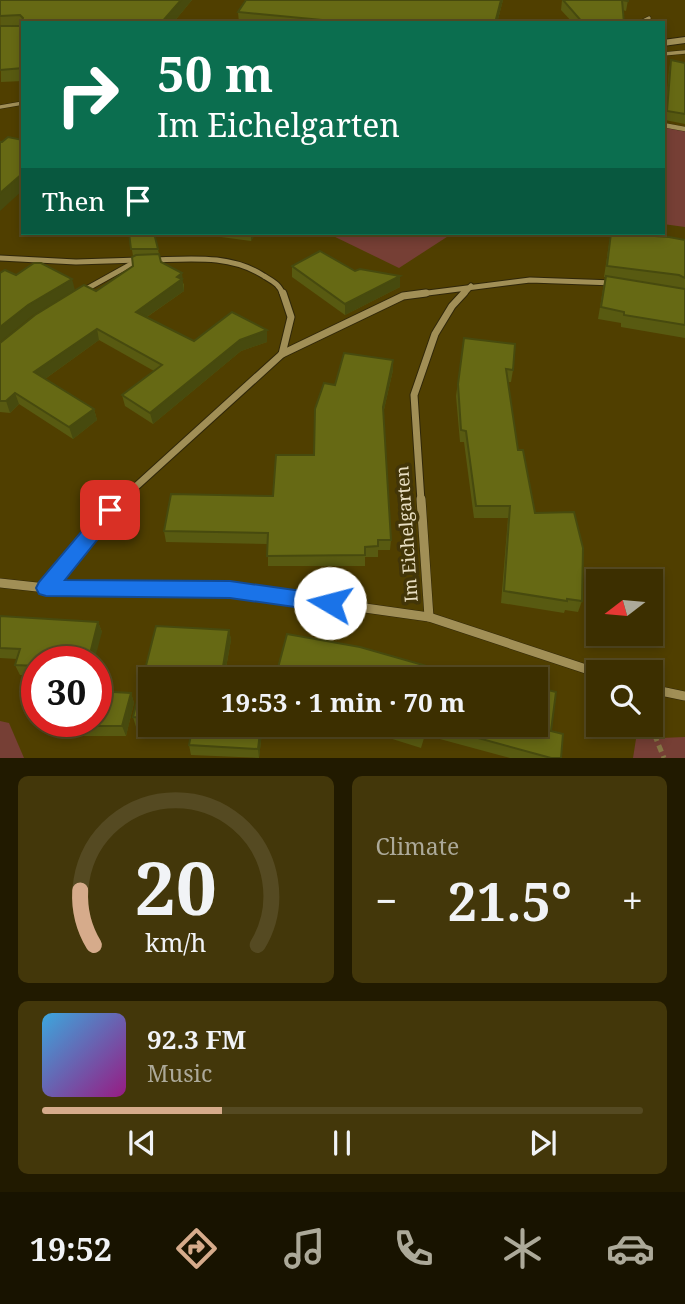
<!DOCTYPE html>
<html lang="en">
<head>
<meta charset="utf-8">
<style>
	body { margin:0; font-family:"Noto Serif",serif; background:#43370a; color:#f1f3f6; height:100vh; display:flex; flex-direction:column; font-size:26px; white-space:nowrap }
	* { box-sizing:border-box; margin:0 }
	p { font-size:23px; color:#aca999 }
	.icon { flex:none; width:38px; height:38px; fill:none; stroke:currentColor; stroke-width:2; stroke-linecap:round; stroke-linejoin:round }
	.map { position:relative; height:758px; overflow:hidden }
	.drawer { display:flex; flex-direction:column; gap:18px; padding:18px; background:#211a00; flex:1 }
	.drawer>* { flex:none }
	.hud { position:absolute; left:21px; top:21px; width:644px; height:214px; border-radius:0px; box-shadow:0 4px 10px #0003,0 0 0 2px #554a22; background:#0b6e4f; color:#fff; overflow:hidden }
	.needle { width:46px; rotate:254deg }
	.controls { position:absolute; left:586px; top:569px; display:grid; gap:14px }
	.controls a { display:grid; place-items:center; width:77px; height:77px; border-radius:0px; background:#3c2f00; box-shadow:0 4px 10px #0003,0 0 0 2px #554a22; font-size:35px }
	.speed { position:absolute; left:21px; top:646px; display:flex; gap:14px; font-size:35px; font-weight:700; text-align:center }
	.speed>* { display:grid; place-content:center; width:91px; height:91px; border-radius:50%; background:#3c2f00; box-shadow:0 4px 10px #0003,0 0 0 2px #554a22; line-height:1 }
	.speed .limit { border:10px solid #d22; background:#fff; color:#111 }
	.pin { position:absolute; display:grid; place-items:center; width:60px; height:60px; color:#fff; margin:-30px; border-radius:14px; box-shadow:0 4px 10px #0006 }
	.me { position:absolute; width:77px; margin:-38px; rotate:278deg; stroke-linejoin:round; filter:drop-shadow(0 0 5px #0008) }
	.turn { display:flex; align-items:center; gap:24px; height:147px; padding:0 21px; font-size:32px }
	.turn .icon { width:91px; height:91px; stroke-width:2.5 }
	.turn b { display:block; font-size:49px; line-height:60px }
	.then { display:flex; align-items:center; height:66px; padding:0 21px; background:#0003; gap:14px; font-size:26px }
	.big { font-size:52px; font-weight:700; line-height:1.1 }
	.drawer .widget { flex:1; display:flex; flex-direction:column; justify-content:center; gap:10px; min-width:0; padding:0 24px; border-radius:10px; background:#43370a }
	.drawer .dial { align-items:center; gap:0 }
	.dial svg { height:182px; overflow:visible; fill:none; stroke:#554a22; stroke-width:7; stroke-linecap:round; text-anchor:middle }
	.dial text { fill:#f1f3f6; stroke:none }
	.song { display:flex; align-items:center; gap:21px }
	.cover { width:84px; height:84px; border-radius:10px; background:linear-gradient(135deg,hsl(200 70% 55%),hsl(310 70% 35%)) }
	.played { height:7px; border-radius:4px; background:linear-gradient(90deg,#d6ab8b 30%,#554a22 30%) }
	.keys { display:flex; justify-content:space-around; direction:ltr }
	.heat { display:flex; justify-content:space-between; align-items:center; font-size:38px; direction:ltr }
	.drawer .tiles { flex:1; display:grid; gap:18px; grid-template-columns:1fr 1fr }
	.widget:last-child { grid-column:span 2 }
	.trip { position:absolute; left:138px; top:667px; width:410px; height:70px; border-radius:0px; background:#3c2f00; box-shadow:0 4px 10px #0003,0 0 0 2px #554a22; font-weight:700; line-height:70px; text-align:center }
	.tabs { display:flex; height:112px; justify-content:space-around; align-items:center; background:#181300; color:#aca999 }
	.tabs .icon { width:49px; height:49px }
	.tabs .selected { color:#d6ab8b }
	.tabs b { font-size:32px; color:#f1f3f6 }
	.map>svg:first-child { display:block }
	.green { fill:#763f35 }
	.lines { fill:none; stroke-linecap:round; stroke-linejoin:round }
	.lane-casing { stroke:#302709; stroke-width:4.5 }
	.street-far3-casing { stroke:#302709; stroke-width:5 }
	.street-far2-casing { stroke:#302709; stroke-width:7 }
	.street-far1-casing { stroke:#302709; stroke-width:9 }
	.street-casing { stroke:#302709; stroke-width:10 }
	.secondary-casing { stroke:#302709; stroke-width:2 }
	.path { stroke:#857644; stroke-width:5; stroke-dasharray:7 4.5; stroke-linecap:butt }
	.lane { stroke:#a18f56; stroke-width:3.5 }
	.street-far3 { stroke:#a18f56; stroke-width:4.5 }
	.street-far2 { stroke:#a18f56; stroke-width:5 }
	.street-far1 { stroke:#a18f56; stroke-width:7 }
	.street { stroke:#a18f56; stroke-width:9 }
	.secondary { fill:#a18f56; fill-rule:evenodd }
	.wall { fill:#585a11 }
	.shaded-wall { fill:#474a0e }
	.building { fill:#666914; stroke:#474a0e; stroke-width:2 }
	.route { fill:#1a73e8; stroke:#114b97; stroke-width:2 }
	.labels { text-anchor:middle; stroke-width:7; stroke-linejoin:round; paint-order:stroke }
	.street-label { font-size:18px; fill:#e9dfc3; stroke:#423508 }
</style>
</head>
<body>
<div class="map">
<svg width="685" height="758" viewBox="0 0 685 758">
	<rect width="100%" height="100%" fill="#503f00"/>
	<!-- green -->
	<g class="green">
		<path d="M663,126L685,129V227L663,224Z"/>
		<path d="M327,233H453L399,268Z"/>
		<path d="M0,721L9,723L24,758H0Z"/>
		<path d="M685,737V758H633L636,739Z"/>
	</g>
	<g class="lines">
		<defs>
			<g id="lane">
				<path d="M639,23L649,18"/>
				<path d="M663,54L685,52"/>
				<path d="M0,107L23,103"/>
			</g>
			<path id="street-far3" d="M663,125L685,129"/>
			<g id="street-far2">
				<path d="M0,258L76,262L139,260"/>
				<path d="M151,260C190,259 230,254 264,276C274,282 280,285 283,295"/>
				<path d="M81,292L135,262"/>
				<path d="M412,295L530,280L614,283"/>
				<path d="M463,295L471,286"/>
			</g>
			<g id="street-far1">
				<path d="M282,354L403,296L426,293"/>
				<path d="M120,501L282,354L291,317L283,293"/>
				<path d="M421,501L414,395L435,334L452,306L464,293"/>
			</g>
			<g id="street">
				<path d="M421,499L429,617"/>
				<path d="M0,583L46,588L230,589L429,617L598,673"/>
				<path d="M46,588L122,499"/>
				<path d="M651,689L685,696"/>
			</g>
			<path id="secondary" d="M685,37V43L663,46V40Z"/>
		</defs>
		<!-- lane casing -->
		<use href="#lane" class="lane-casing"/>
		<!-- street-far3 casing -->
		<use href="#street-far3" class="street-far3-casing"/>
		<!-- street-far2 casing -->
		<use href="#street-far2" class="street-far2-casing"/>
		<!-- street-far1 casing -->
		<use href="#street-far1" class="street-far1-casing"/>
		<!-- street casing -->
		<use href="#street" class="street-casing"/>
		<!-- secondary casing -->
		<use href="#secondary" class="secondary-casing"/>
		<!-- path -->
		<path class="path" d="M650,724L664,758"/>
		<!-- lane -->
		<use href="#lane" class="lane"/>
		<!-- street-far3 -->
		<use href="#street-far3" class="street-far3"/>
		<!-- street-far2 -->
		<use href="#street-far2" class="street-far2"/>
		<!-- street-far1 -->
		<use href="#street-far1" class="street-far1"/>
		<!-- street -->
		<use href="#street" class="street"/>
		<!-- secondary -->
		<use href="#secondary" class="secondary"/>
	</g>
	<!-- wall -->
	<g class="wall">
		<path d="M0,0H192L173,23H23V81L1,82Z"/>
		<path d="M246,0H503L497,23H239L238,12Z"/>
		<path d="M562,0H628L626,11L623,10L624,23H573L561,10Z"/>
		<path d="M671,60L685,63V124L665,120L669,69Z"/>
		<path d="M129,233H154L161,262L184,284V291L147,317L194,341L267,342L241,351L153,424L125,406L122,395L154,371L99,340L45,379L94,409L97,420L73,439L19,404L10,413L0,412V343L96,291L133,266L135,256H133Z"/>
		<path d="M221,233H256L251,241L221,237Z"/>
		<path d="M611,233L685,240V338L621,327V323L598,319L605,277H604L609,244Z"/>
		<path d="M292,266L355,271L400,287L345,315L292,277Z"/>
		<path d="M464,338L513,370L511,382H508L518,450L535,513L582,601L578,612L565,610L564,613L501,603L508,518H474L464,442H460L456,396Z"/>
		<path d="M393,370L383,414L391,540L390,550H378V557H365V566H268V544L166,542L164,531L273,496L314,455L335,385Z"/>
		<path d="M0,616L98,622L102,632L37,662V676L20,675L15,665L17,659L0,658Z"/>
		<path d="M156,626L229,630L231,640L224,679H150V724H263L259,758L191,755L189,745L192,731L136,727L133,717Z"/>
		<path d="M131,693L134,703L126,736H73L68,726Z"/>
		<path d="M351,724H536L551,731L561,758H510L425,735L421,748L351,726Z"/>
	</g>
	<!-- shaded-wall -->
	<g class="shaded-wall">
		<path d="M181,0H192L173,23H161Z"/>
		<path d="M501,0H503L497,23H495Z"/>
		<path d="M23,173V190L0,211V193Z"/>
		<path d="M251,233H256L251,241Z"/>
		<path d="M182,273L184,291L138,323L136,312Z"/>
		<path d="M400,276V287L345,315V304Z"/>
		<path d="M72,279L75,290L32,316L0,342V327L28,305Z"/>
		<path d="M97,329L99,340L38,384L34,372Z"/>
		<path d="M267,330V342L241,351L153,424L150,413L240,340Z"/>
		<path d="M393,360V370L382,418L383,407Z"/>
		<path d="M15,393L19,404L10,413L6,401Z"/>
		<path d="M94,409L97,420L73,439L69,427Z"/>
		<path d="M98,622L102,632L94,662H88Z"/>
		<path d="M229,630L231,640L224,679H221Z"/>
		<path d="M131,693L134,703L126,736L122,726Z"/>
		<path d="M261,724H263L259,758L258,749Z"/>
	</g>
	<!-- building -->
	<g class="building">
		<path d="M0,0H181L161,23H23V68L0,70V26H20L23,18L20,15L0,16Z"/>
		<path d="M246,0H501L495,23H321L323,20L238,12Z"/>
		<path d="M563,0H628V1L622,0L624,23H583Z"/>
		<path d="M671,60L685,63V114L667,111Z"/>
		<path d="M8,137L23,140V173L0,193V142H2Z"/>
		<path d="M129,233H154L158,249H131Z"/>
		<path d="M611,233L669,237L685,240V278L679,275L607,266Z"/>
		<path d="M320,251L355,271L360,269L400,276L345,304L292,266Z"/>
		<path d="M159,254L161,262L182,273L177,277L182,279L136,312L194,341L232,312L267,330L240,340L150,413L122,395L162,365L97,329L34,372L94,409L69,427L15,393L6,401H0V343L35,315L84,285L96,291L133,266L132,257L136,255Z"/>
		<path d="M34,263H41L72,279L28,305L0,327V273L5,270L16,275Z"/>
		<path d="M606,276L685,289V325L624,315V312L601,307Z"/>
		<path d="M464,338L515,344L513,370L506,369L518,450H523L535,513L574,512L583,548L582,601L567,599V601L504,591L510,506H476L466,431L461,430L458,384Z"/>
		<path d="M344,353L393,360L383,407L391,540H378V546L365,547V555L267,556L268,533L164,531L171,494L273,496L276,455H314L315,409L324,383L335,385Z"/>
		<path d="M0,616L98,622L88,662H37V666L15,665L20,649L0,648Z"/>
		<path d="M156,626L229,630L221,679H150V718L133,717Z"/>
		<path d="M287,634L360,647L472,679H275Z"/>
		<path d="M488,675L504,679H487Z"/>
		<path d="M536,687L556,692L551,731L563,734L561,758H551L427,724H536Z"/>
		<path d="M96,691L131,693L122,726H68L70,721H96Z"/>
		<path d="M193,724H261L258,749L189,745Z"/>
		<path d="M382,724H426L423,737Z"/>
	</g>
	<!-- route -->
	<path class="route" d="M110,503L117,505L119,510L117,515L65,580L230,581L330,595L337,597L340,603L337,609L330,612L230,598L46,596L39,594L36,588L39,582L104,505Z"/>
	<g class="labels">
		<!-- street labels -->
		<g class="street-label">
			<text transform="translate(407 534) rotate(-94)" y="6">Im Eichelgarten</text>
		</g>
	</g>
</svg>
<div class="controls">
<a><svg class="needle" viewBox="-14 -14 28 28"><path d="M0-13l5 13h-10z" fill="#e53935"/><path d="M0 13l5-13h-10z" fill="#aca999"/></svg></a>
<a><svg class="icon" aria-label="search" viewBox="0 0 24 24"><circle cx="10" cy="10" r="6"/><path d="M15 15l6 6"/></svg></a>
</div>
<div class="speed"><div class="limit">30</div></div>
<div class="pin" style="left:110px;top:510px;background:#d93025"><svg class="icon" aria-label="arrive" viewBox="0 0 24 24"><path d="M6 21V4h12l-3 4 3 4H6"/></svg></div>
<svg class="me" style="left:330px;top:603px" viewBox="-20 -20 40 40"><circle r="19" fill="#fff"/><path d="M0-13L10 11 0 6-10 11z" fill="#1a73e8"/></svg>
<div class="trip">19:53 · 1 min · 70 m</div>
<div class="hud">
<div class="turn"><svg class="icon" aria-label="right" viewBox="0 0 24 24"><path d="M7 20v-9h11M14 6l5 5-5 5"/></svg><div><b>50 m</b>Im Eichelgarten</div></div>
<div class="then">Then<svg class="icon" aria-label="arrive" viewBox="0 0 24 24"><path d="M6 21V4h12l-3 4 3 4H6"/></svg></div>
</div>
</div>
<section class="drawer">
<div class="tiles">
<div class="widget dial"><svg viewBox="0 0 100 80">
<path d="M14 69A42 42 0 1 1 86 69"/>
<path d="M14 69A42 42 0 0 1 8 45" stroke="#d6ab8b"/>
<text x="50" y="56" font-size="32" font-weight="700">20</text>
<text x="50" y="72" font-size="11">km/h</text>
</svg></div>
<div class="widget"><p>Climate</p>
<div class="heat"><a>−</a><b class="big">21.5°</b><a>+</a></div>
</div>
<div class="widget">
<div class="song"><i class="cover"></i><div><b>92.3 FM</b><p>Music</p></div></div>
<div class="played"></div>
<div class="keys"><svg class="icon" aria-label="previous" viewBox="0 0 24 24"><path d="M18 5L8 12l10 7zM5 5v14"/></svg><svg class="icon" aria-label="pause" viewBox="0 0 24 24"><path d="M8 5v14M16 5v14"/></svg><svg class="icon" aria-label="next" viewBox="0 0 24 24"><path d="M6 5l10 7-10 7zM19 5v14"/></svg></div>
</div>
</div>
</section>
<nav class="tabs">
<b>19:52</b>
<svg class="icon selected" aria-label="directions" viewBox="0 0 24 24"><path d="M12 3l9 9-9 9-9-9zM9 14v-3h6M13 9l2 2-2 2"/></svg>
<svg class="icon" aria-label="music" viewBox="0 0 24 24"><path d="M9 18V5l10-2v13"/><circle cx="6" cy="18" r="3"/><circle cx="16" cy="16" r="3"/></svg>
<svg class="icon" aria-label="phone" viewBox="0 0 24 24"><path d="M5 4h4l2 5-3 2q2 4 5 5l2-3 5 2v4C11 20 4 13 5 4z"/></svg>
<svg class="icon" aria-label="climate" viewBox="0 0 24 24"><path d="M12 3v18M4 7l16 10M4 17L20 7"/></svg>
<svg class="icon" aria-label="car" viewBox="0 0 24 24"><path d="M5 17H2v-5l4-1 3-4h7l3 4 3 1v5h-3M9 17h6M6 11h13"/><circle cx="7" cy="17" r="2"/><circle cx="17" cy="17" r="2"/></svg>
</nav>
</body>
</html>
